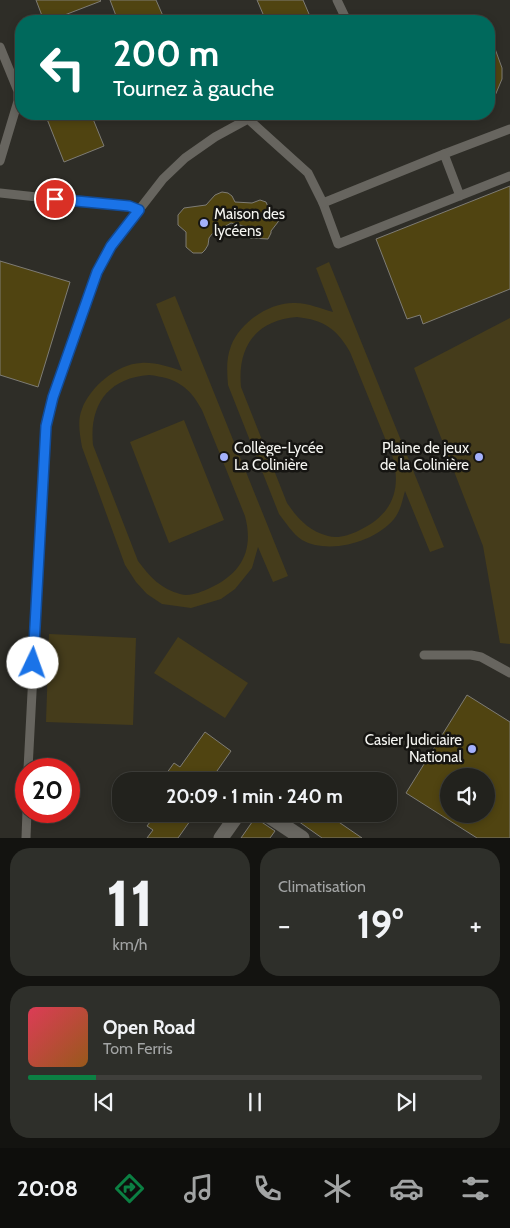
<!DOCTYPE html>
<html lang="fr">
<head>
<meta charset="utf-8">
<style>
	body { margin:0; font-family:Cabin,sans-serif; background:#2e2f2a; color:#f1f3f6; height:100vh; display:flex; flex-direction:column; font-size:19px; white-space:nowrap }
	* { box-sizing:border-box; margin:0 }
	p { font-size:16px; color:#a2a4a4 }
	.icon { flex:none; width:28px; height:28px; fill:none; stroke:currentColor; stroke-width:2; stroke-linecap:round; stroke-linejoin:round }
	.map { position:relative; height:838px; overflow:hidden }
	.details { display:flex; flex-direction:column; gap:10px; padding:10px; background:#131310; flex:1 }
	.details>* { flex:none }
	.guide { position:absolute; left:15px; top:15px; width:480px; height:105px; border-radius:20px; box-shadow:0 2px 8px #0003,0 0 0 1px #3f3f3b; background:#00695c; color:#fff; overflow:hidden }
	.buttons { position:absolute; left:440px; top:768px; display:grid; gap:10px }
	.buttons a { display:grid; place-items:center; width:55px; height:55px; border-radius:50%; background:#22221d; box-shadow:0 2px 8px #0003,0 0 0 1px #3f3f3b; font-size:25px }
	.speed { position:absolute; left:15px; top:758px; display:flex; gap:10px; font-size:25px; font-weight:700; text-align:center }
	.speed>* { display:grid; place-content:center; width:65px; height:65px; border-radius:50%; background:#22221d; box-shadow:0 2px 8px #0003,0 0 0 1px #3f3f3b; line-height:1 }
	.speed .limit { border:8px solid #d22; background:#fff; color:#111 }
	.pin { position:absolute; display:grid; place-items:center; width:42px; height:42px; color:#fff; margin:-21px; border:2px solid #fff; border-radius:50%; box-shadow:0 1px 5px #0007 }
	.me { position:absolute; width:55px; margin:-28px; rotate:3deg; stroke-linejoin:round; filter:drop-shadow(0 0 4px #0008) }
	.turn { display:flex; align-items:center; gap:18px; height:105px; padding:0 15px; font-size:22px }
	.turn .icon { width:65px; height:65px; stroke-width:2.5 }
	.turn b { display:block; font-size:35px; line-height:42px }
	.big { font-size:38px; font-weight:800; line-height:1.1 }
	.details .tile { flex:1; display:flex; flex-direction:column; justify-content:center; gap:8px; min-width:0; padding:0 18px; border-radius:20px; background:#2e2f2a }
	.details .dial { align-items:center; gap:0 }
	.dial b { font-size:65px; line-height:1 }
	.song { display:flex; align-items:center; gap:15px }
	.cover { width:60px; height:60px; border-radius:8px; background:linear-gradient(135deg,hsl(350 70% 55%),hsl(30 70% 35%)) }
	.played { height:5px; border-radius:2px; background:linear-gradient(90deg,#0b8043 15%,#3f3f3b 15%) }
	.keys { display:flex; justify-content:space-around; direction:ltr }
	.heat { display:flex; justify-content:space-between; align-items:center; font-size:28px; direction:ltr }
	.details .tiles { flex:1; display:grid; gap:10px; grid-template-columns:1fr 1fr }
	.tile:last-child { grid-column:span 2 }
	.trip { position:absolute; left:112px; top:772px; width:285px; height:50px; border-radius:20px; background:#22221d; box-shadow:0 2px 8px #0003,0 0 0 1px #3f3f3b; font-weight:800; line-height:50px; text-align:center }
	.dock { display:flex; height:80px; justify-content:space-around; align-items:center; background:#0e0e0c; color:#a2a4a4 }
	.dock .icon { width:35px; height:35px }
	.dock .active { color:#0b8043 }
	.dock b { font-size:22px; color:#f1f3f6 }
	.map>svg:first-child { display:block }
	.green { fill:#453c1b; fill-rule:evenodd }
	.building { fill:#504411; stroke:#7e7c75; fill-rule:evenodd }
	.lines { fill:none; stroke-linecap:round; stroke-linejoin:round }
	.lane { stroke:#67655f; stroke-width:9 }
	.street { stroke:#67655f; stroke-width:15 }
	.route-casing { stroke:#114b97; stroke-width:12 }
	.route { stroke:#1a73e8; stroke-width:9 }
	.poi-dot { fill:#a4b1fc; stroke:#161512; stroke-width:2 }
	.labels { text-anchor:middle; stroke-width:5; stroke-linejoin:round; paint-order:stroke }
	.poi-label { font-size:15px; fill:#f5f5f1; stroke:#161512; text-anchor:start }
</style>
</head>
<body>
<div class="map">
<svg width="510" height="838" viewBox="0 0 510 838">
	<rect width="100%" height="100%" fill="#2e2d27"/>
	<!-- green -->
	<g class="green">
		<path d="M329,262L444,547L430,552L405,491C402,501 401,510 394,519C375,542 329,555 302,540C293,534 286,523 279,514L228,385C227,371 226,359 231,346C240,322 270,302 295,303C309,303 321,309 333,312L316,268ZM297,317C324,320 337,329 350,352L393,458C402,493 390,516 358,531C349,535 338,539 328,536C309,531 298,519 287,503L241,387C237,347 256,320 297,317Z"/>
		<path d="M175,296L288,576L273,582L258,547L252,568L235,589L221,599L191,608L162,604L147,594L136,582L125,565L82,447C80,435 77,421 82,409C90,387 117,364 141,363C155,362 169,367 182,371L156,304ZM149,375C176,378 189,386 202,410L245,516C254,550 242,573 210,588C201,592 190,597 180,594C161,589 150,577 138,561L93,445C89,405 108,378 149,375Z"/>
		<path d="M510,318V644L500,643L483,546L414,368Z"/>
		<path d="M184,420L224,520L169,543L130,442Z"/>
		<path d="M49,634L136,638L133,725L46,722Z"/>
		<path d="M178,637L248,683L225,718L154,673Z"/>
	</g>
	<!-- building -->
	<g class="building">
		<path d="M36,0H100L101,1L49,21H44Z"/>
		<path d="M110,0H156L163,16L150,21H118Z"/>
		<path d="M257,0H303L312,21H266Z"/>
		<path d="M490,35L502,68V79L489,110V36Z"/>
		<path d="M45,114H91L104,146L64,162Z"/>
		<path d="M510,186V289L423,324L420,315L407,319L376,239Z"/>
		<path d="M222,192L228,193L232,196L235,202L252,203L260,200L266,202L269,209L277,213L279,218L278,222L271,231V233L268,239L250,238L248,227L231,223L212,234L209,238L208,245L205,250L202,253H193L186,247V232L178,225V215L184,208L206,205L215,195Z"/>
		<path d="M0,261L70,282L38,387L0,375Z"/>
		<path d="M467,695L510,722V838H477L406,793ZM449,776H486V814H449Z"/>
		<path d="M205,732L231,751L210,781H161L174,763L180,767Z"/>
		<path d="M156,814H195L178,838H147L153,830L147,826Z"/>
		<path d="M288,814H327L362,838H322Z"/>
		<path d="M257,815L260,821L275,831L270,838H241Z"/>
	</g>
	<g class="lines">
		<!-- lane -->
		<g class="lane">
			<path d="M337,0L347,21"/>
			<path d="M0,47L18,91V101L0,161"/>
			<path d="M444,154L510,129"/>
			<path d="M0,193L129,207L139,210"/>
			<path d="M460,196L444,154L323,203L338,244L510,176"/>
			<path d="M424,655H471L481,657L510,673"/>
			<path d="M28,769L46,426L53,397L97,272L111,246L163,179L185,158L215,137L248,119L308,173L323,203"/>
			<path d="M26,838L27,811"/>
		</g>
		<!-- street -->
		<g class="street">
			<path d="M266,814L302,838"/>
			<path d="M221,838L238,814"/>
		</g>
	</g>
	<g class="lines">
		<defs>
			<path id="route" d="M33,663L46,426L53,397L97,272L111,246L139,210L129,206L55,199"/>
		</defs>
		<!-- route casing -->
		<use href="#route" class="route-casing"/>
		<!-- route -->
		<use href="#route" class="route"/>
	</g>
	<!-- markers -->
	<g class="poi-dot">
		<circle cx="204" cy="223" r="5"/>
		<circle cx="224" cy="457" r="5"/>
		<circle cx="479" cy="457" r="5"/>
		<circle cx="472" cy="749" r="5"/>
	</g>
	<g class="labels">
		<!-- poi labels -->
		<g class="poi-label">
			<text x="214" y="219">Maison des<tspan x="214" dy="17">lycéens</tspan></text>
			<text x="234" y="453">Collège-Lycée<tspan x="234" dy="17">La Colinière</tspan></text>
			<text x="469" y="453" text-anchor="end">Plaine de jeux<tspan x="469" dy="17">de la Colinière</tspan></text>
			<text x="462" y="745" text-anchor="end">Casier Judiciaire<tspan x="462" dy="17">National</tspan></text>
		</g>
	</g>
</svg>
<div class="buttons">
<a><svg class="icon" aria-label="sound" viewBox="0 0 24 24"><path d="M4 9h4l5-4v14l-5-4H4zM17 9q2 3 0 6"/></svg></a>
</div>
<div class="speed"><div class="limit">20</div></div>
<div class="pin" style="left:55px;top:199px;background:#d93025"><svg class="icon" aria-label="arrive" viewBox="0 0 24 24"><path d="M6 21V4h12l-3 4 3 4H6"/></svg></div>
<svg class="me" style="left:33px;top:663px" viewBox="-20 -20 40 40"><circle r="19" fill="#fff"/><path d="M0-13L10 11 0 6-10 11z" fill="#1a73e8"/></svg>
<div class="trip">20:09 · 1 min · 240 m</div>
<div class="guide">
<div class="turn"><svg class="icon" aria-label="left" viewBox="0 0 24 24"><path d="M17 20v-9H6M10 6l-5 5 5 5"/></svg><div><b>200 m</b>Tournez à gauche</div></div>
</div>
</div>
<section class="details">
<div class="tiles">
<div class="tile dial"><b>11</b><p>km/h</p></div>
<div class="tile"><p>Climatisation</p>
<div class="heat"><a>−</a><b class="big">19°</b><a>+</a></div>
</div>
<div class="tile">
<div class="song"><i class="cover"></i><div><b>Open Road</b><p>Tom Ferris</p></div></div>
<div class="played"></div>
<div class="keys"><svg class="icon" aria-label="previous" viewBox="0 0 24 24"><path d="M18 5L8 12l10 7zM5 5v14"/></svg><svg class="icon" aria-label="pause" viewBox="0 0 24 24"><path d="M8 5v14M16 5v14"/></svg><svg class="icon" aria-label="next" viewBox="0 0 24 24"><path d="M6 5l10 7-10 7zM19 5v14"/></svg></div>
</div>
</div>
</section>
<nav class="dock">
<b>20:08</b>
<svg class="icon active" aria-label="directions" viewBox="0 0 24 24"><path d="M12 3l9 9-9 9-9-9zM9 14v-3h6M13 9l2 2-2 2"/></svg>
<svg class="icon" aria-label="music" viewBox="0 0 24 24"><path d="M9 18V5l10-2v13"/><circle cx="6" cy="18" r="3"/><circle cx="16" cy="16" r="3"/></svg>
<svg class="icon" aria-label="phone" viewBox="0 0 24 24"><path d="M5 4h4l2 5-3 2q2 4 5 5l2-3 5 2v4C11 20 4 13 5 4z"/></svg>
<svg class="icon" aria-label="climate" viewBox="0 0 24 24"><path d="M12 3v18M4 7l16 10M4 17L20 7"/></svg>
<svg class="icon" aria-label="car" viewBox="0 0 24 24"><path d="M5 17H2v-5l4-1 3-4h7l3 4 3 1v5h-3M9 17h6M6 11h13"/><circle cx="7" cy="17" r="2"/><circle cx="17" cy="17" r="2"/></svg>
<svg class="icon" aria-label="filters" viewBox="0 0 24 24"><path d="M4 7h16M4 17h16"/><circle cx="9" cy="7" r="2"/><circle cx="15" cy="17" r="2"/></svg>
</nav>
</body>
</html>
